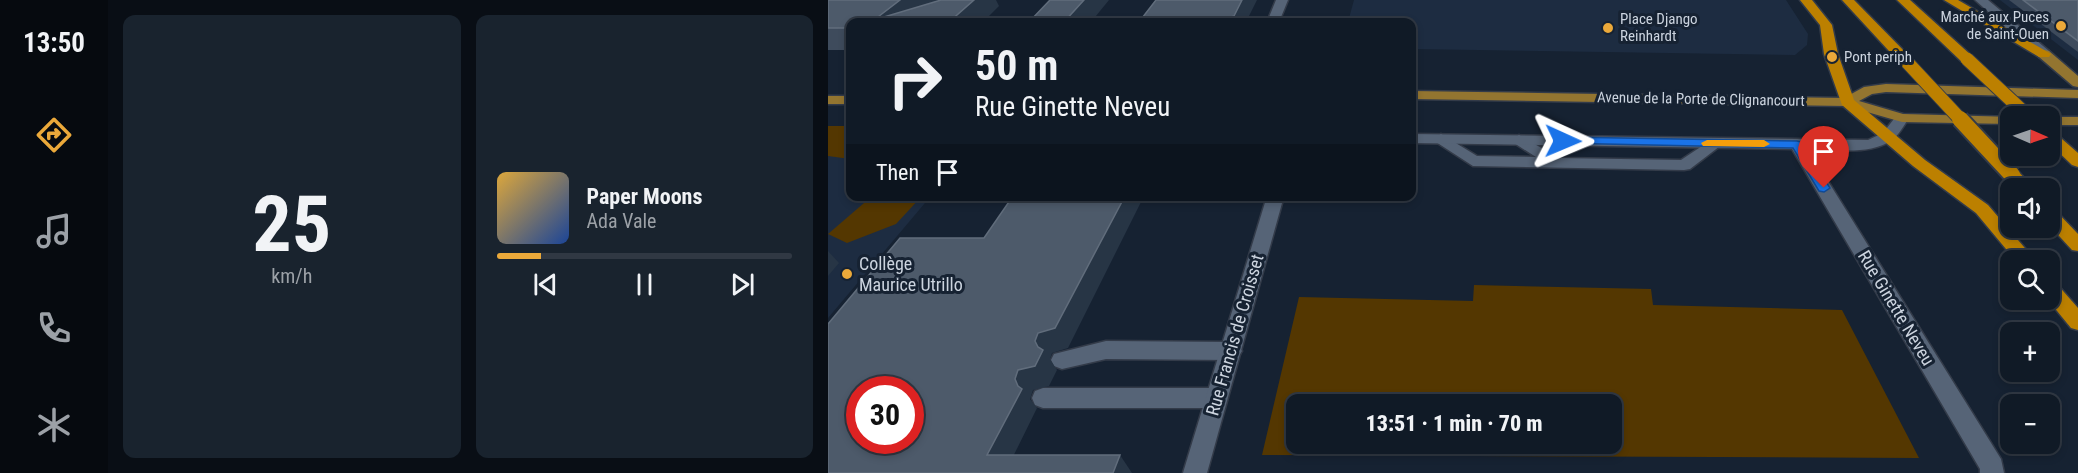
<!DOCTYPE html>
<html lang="en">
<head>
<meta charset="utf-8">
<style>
	body { margin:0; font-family:"Roboto Condensed",sans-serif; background:#19232e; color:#f1f3f6; height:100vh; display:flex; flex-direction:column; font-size:22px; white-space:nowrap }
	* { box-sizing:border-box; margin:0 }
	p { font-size:20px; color:#9ca1a7 }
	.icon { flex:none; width:33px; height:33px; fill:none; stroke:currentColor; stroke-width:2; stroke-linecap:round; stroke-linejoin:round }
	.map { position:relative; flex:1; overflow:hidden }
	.sheet { display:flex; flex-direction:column; gap:15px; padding:15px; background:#090e15; width:720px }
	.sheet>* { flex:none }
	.top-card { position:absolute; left:18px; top:18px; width:570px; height:183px; border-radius:12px; box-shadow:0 3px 9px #0003,0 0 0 2px #303843; background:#101a26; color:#f1f3f6; overflow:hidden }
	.needle { width:39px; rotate:92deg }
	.controls { position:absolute; left:1172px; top:106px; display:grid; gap:12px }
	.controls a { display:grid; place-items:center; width:60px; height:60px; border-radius:12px; background:#101a26; box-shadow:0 3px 9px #0003,0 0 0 2px #303843; font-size:30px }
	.speed { position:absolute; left:18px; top:376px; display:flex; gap:12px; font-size:30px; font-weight:700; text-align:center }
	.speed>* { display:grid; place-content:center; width:78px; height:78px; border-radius:50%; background:#101a26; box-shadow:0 3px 9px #0003,0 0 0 2px #303843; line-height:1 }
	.speed .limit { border:9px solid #d22; background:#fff; color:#111 }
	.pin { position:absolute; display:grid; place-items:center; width:51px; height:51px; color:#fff; margin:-62px -26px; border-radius:50% 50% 50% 0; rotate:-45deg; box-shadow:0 0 6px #0007 }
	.pin .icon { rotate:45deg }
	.me { position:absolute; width:66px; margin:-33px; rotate:91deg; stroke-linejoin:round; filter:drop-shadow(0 0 4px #0008) }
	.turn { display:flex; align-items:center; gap:21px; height:126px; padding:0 30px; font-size:27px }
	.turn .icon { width:78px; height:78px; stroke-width:2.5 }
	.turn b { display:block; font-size:42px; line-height:51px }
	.then { display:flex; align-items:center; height:57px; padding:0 30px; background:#0003; gap:12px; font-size:22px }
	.sheet .tile { flex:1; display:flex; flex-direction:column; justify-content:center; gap:9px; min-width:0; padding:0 21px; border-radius:12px; background:#19232e }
	.sheet .dial { align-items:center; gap:0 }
	.dial b { font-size:78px; line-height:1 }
	.song { display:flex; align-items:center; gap:18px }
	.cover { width:72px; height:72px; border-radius:9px; background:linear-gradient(135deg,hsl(40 70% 55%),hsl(220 70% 35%)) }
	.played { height:6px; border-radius:3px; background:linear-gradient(90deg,#eba93a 15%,#303843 15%) }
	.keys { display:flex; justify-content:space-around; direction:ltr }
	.sheet .tiles { flex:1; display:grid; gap:15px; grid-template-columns:repeat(2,1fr) }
	.trip { position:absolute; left:458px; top:394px; width:336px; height:60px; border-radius:12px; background:#101a26; box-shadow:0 3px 9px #0003,0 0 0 2px #303843; font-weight:800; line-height:60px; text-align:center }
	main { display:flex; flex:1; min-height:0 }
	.menu { display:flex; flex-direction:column; width:108px; justify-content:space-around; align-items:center; background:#060a0f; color:#9ca1a7 }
	.menu .icon { width:42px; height:42px }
	.menu .on { color:#eba93a }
	.menu b { font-size:27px; color:#f1f3f6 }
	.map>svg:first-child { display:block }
	.built { fill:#1d2c41 }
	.green { fill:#543701; fill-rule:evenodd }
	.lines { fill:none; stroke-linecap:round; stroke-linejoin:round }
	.lane-casing { stroke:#333b49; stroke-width:3 }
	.street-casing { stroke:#333b49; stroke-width:3 }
	.primary-casing { stroke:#333b49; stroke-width:3 }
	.highway-casing { stroke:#333b49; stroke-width:3 }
	.lane { fill:#566477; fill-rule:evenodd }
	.street { fill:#566477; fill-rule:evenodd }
	.primary { fill:#937530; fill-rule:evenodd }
	.highway { fill:#bc8000; fill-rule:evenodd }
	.highway-bridge-far1-casing { stroke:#333b49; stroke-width:15; stroke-linecap:butt }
	.highway-bridge-casing { stroke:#333b49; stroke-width:20; stroke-linecap:butt }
	.highway-bridge-far1 { stroke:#bc8000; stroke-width:13 }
	.highway-bridge { stroke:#bc8000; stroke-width:16 }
	.wall { fill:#3e4b5c }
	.shaded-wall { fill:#273545 }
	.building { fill:#4d5a6a; stroke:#616d7c; stroke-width:1.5; fill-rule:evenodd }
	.route { fill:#1a73e8; stroke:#114b97; stroke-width:1.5 }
	.slow { fill:#f59e0b }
	.poi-dot { fill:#eba93a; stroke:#162232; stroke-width:2 }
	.labels { text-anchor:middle; stroke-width:6; stroke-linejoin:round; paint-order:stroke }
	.far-poi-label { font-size:15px; fill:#ccd4df; stroke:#162232; text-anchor:start }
	.far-street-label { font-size:15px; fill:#ccd4df; stroke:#162232 }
	.poi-label { font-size:18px; fill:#ccd4df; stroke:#162232; text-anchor:start }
	.street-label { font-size:18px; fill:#ccd4df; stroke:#162232 }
</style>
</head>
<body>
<main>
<nav class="menu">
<b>13:50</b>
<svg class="icon on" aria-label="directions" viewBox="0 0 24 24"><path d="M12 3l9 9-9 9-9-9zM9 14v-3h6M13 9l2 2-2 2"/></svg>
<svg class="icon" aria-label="music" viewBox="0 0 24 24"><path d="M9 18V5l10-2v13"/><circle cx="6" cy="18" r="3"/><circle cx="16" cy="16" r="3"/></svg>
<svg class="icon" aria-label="phone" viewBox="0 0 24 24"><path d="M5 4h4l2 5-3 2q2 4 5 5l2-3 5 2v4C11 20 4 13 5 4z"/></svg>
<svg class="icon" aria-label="climate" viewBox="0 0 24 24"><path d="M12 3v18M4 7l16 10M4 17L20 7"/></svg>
</nav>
<section class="sheet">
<div class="tiles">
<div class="tile dial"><b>25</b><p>km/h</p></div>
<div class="tile">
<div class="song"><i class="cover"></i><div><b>Paper Moons</b><p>Ada Vale</p></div></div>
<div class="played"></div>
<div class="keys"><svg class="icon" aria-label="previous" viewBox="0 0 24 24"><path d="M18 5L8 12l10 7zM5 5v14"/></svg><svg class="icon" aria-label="pause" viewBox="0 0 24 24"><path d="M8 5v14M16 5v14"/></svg><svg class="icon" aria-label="next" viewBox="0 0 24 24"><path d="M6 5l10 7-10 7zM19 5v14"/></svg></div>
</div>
</div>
</section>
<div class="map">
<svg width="1250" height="473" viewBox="0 0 1250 473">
	<rect width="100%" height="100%" fill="#162232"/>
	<!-- built -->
	<g class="built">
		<path d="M526,0H958L980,34L979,45L967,55L584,49V22H520Z"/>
		<path d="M1172,0H1250V60Z"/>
		<path d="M0,140H22V196L102,197L0,318Z"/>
	</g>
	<!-- green -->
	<g class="green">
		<path d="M0,126H22V159L0,156Z"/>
		<path d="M43,197H93L68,224L19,243L0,234Z"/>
		<path d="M646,285L823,289L825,305L1014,310L1091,458L434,455L471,297L645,301ZM468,405H783V444H468Z"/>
	</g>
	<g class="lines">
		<defs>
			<g id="lane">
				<path d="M613,134L649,156L708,157L686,143L683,140L691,135L731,158L853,160L883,140H893L896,143L862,169L856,170L645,166L608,142L605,139Z"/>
				<path d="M278,341L403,342L410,345L414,351L410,357L403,360L278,359L234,369L226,366L223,360L226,354Z"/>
				<path d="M215,388H388L396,391L399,398L396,405L388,408H215L207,405L204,398L207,391Z"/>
			</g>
			<g id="street">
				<path d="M448,0H460L451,22H439Z"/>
				<path d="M1147,0H1160L1221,51L1223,54L1221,57H1211Z"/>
				<path d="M1074,114L1079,115L1081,118C1076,125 1071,135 1064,140C1041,156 1006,149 980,149L1173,459L1176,473H1152V469L964,149L584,143V134L1040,140L1055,133L1069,115Z"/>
				<path d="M439,196H456L379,473H355Z"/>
			</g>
			<g id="primary">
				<path d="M1216,50L1221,51L1250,76V87L1245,86L1211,57L1209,54L1211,51Z"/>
				<path d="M1058,84L1250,90V98L1058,92L1044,94L1031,101L1075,114L1187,117H1182V124L1074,122L1018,106L584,99V91L1016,98L1036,87Z"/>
				<rect x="0" y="96" width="22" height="8"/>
				<path d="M1219,117H1250V125H1221Z"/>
			</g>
			<g id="highway">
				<path d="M972,0H984L1004,25L1010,54L1026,100L1097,160L1160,205L1208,261H1188L1148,213L1085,166L1014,105L996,54L992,25Z"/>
				<path d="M1014,0H1026L1083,58L1085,61L1083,64H1073Z"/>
				<path d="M1069,0H1082L1144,56L1146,59L1144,62H1134Z"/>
				<path d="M1116,0H1130L1223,54L1221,57H1211Z"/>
				<path d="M1221,130L1226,132L1250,153V167L1244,165L1221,143Z"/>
				<path d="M1184,170L1190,171L1206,189H1188L1176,175L1178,171Z"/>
				<path d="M1221,208L1227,210L1250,234V251L1244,250L1221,225Z"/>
				<path d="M1221,281L1228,283L1250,308V330L1243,328L1220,300Z"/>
			</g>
		</defs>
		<!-- lane casing -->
		<use href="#lane" class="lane-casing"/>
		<!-- street casing -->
		<use href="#street" class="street-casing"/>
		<!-- primary casing -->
		<use href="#primary" class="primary-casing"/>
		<!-- highway casing -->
		<use href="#highway" class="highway-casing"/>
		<!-- lane -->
		<use href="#lane" class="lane"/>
		<!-- street -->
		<use href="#street" class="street"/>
		<!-- primary -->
		<use href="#primary" class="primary"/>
		<!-- highway -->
		<use href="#highway" class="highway"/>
		<defs>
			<g id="highway-bridge-far1">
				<path d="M1139,59L1201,117"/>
				<path d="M1078,61L1134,121"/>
			</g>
			<path id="highway-bridge" d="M1132,119L1184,175"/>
		</defs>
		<!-- highway-bridge-far1 casing -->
		<use href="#highway-bridge-far1" class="highway-bridge-far1-casing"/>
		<!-- highway-bridge casing -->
		<use href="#highway-bridge" class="highway-bridge-casing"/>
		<!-- highway-bridge-far1 -->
		<use href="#highway-bridge-far1" class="highway-bridge-far1"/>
		<!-- highway-bridge -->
		<use href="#highway-bridge" class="highway-bridge"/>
	</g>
	<!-- wall -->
	<g class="wall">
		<path d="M0,0H110L108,2L171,6L22,22V50H0Z"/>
		<path d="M1181,0H1250V52Z"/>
	</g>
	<!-- shaded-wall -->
	<g class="shaded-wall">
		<path d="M72,0H110L82,22L46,20Z"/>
		<path d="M146,0H168L171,6L155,22H121Z"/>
		<path d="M256,0H281L263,22H236Z"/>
		<path d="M414,0H429L418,22H390Z"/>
		<path d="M297,196H316L240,348L224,353L222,359L229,370L221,386L205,390L202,399L209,408L177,473L159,455L190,386L187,379L190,370L210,347L207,341L210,333Z"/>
		<path d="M0,251L11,263L0,276Z"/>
		<path d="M292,455L304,473H285Z"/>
	</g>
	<!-- building -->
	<g class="building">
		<path d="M0,0H72L46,20L113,0H146L121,22H22V28H0Z"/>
		<path d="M222,0H256L236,22H201Z"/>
		<path d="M328,0H414L406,16L390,22H311Z"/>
		<path d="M1195,0H1250V41Z"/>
		<path d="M185,196H297L227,328L210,333L207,341L210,347L215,350L207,366L190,370L187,379L190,386L194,389L159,455H292L285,473H0V324L72,238H156ZM32,390H82V441H32Z"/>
	</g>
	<!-- route -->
	<path class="route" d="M735,137L969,141L973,142L1002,188L996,192L991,191L965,148L730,143L729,141Z"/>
	<!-- slow -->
	<path class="slow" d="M879,140H936L942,144L936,147L875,146L873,143Z"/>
	<!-- markers -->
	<g class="poi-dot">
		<circle cx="1233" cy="26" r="6"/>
		<circle cx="780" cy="28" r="6"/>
		<circle cx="1004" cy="57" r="6"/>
		<circle cx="19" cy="274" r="6"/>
	</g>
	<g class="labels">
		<!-- far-poi labels -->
		<g class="far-poi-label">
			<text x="1221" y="22" text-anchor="end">Marché aux Puces<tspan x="1221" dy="17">de Saint-Ouen</tspan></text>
			<text x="792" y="24">Place Django<tspan x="792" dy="17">Reinhardt</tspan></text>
			<text x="1016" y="62">Pont periph</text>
		</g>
		<!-- far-street labels -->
		<g class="far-street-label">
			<text transform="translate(873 99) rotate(1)" y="5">Avenue de la Porte de Clignancourt</text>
		</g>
		<!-- poi labels -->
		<g class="poi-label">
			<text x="31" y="270">Collège<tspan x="31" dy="21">Maurice Utrillo</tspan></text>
		</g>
		<!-- street labels -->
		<g class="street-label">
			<text transform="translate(1068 308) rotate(59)" y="6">Rue Ginette Neveu</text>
			<text transform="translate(407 335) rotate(-74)" y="6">Rue Francis de Croisset</text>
		</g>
	</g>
</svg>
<div class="controls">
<a><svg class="needle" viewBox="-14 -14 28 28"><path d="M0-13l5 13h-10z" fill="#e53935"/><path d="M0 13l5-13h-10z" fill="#9ca1a7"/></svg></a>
<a><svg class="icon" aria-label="sound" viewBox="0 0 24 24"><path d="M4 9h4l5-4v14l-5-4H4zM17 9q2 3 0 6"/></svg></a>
<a><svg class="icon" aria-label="search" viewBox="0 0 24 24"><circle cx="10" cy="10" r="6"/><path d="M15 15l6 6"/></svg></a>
<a>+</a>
<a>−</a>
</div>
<div class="speed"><div class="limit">30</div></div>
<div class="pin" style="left:996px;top:188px;background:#d93025"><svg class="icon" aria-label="arrive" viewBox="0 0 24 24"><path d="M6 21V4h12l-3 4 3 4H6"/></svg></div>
<svg class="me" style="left:735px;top:141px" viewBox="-20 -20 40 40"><path d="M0-17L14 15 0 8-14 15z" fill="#1a73e8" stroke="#fff" stroke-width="4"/></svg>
<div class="trip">13:51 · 1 min · 70 m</div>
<div class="top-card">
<div class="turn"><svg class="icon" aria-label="right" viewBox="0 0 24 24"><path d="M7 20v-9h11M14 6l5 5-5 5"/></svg><div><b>50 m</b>Rue Ginette Neveu</div></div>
<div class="then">Then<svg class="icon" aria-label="arrive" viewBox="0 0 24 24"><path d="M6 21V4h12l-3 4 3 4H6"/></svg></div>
</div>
</div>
</main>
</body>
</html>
